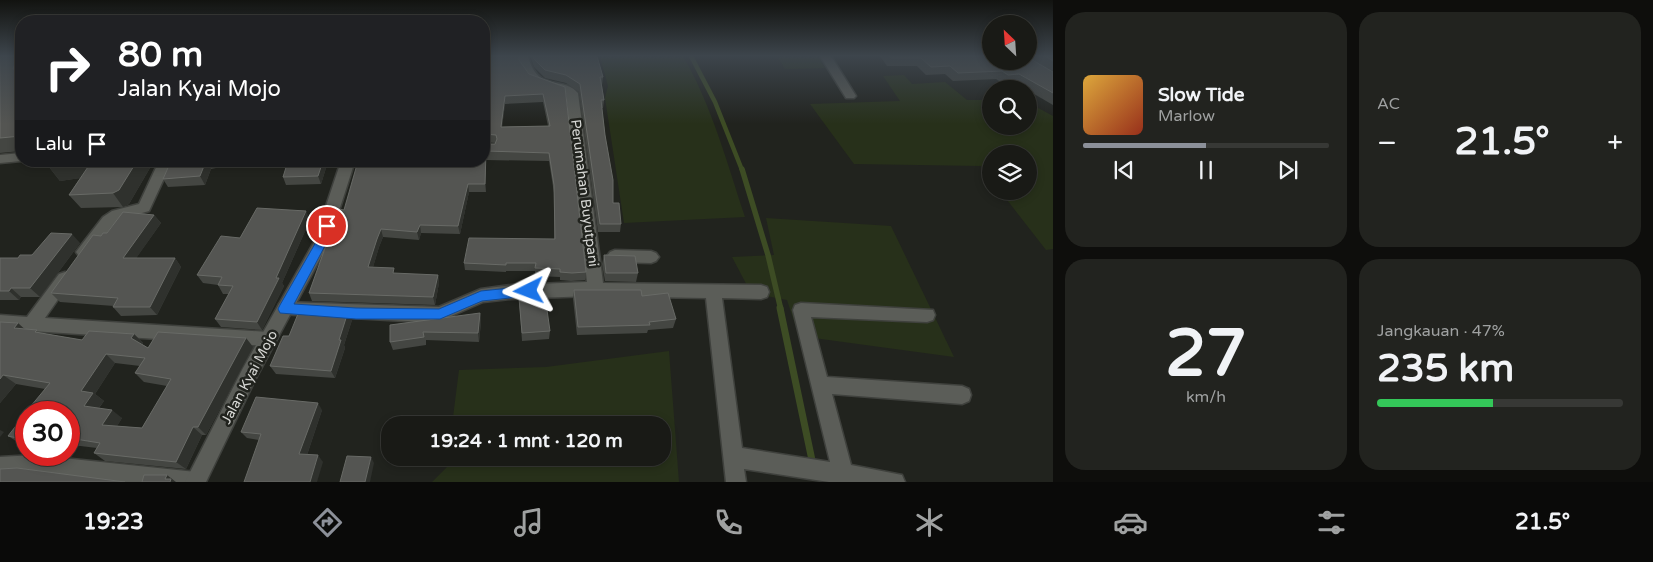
<!DOCTYPE html>
<html lang="id">
<head>
<meta charset="utf-8">
<style>
	body { margin:0; font-family:"Varela Round",sans-serif; background:#22231f; color:#f1f3f6; height:100vh; display:flex; flex-direction:column; font-size:19px; white-space:nowrap }
	* { box-sizing:border-box; margin:0 }
	p { font-size:16px; color:#9fa1a1 }
	.icon { flex:none; width:28px; height:28px; fill:none; stroke:currentColor; stroke-width:2; stroke-linecap:round; stroke-linejoin:round }
	.map { position:relative; flex:1; overflow:hidden }
	.details { display:flex; flex-direction:column; gap:12px; padding:12px; background:#0e0e0c; width:600px }
	.details>* { flex:none }
	.banner { position:absolute; left:15px; top:15px; width:475px; height:152px; border-radius:20px; box-shadow:0 2px 8px #0003,0 0 0 1px #373835; background:#202124; color:#fff; overflow:hidden }
	.needle { width:32px; rotate:335deg }
	.tools { position:absolute; left:982px; top:15px; display:grid; gap:10px }
	.tools a { display:grid; place-items:center; width:55px; height:55px; border-radius:50%; background:#191a16; box-shadow:0 2px 8px #0003,0 0 0 1px #373835; font-size:25px }
	.speed { position:absolute; left:15px; top:401px; display:flex; gap:10px; font-size:25px; font-weight:700; text-align:center }
	.speed>* { display:grid; place-content:center; width:65px; height:65px; border-radius:50%; background:#191a16; box-shadow:0 2px 8px #0003,0 0 0 1px #373835; line-height:1 }
	.speed .limit { border:8px solid #d22; background:#fff; color:#111 }
	.pin { position:absolute; display:grid; place-items:center; width:42px; height:42px; color:#fff; margin:-21px; border:2px solid #fff; border-radius:50%; box-shadow:0 1px 5px #0007 }
	.me { position:absolute; width:55px; margin:-28px; rotate:267deg; stroke-linejoin:round; filter:drop-shadow(0 0 4px #0008) }
	.turn { display:flex; align-items:center; gap:18px; height:105px; padding:0 20px; font-size:22px }
	.turn .icon { width:65px; height:65px; stroke-width:2.5 }
	.turn b { display:block; font-size:35px; line-height:42px }
	.then { display:flex; align-items:center; height:48px; padding:0 20px; background:#0003; gap:10px; font-size:19px }
	.big { font-size:38px; font-weight:700; line-height:1.1 }
	.details .card { flex:1; display:flex; flex-direction:column; justify-content:center; gap:8px; min-width:0; padding:0 18px; border-radius:20px; background:#22231f }
	.details .dial { align-items:center; gap:0 }
	.dial b { font-size:65px; line-height:1 }
	.song { display:flex; align-items:center; gap:15px }
	.cover { width:60px; height:60px; border-radius:8px; background:linear-gradient(135deg,hsl(40 70% 55%),hsl(10 70% 35%)) }
	.played { height:5px; border-radius:2px; background:linear-gradient(90deg,#8c9099 50%,#373835 50%) }
	.keys { display:flex; justify-content:space-around; direction:ltr }
	.heat { display:flex; justify-content:space-between; align-items:center; font-size:28px; direction:ltr }
	.charge { height:8px; border-radius:4px; background:linear-gradient(90deg,#34c759 47%,#373835 0) }
	.details .tiles { flex:1; display:grid; gap:12px; grid-template-columns:repeat(2,1fr) }
	.trip { position:absolute; left:381px; top:416px; width:290px; height:50px; border-radius:20px; background:#191a16; box-shadow:0 2px 8px #0003,0 0 0 1px #373835; font-weight:700; line-height:50px; text-align:center }
	.tab-bar { display:flex; height:80px; justify-content:space-around; align-items:center; background:#0a0a09; color:#9fa1a1 }
	.tab-bar .icon { width:35px; height:35px }
	.tab-bar .on { color:#8c9099 }
	.tab-bar b { font-size:22px; color:#f1f3f6 }
	main { display:flex; flex:1; min-height:0 }
	.map>svg:first-child { display:block }
	.green { fill:#27301a }
	.lines { fill:none; stroke-linecap:round; stroke-linejoin:round }
	.stream-far2 { stroke:#3d4c24; stroke-width:4.5 }
	.stream-far1 { stroke:#3d4c24; stroke-width:5.5 }
	.stream { stroke:#3d4c24; stroke-width:7 }
	.street-casing { stroke:#3f413d; stroke-width:3 }
	.secondary-casing { stroke:#3f413d; stroke-width:3 }
	.street { fill:#5b5d58; fill-rule:evenodd }
	.secondary { fill:#5b5d58; fill-rule:evenodd }
	.wall { fill:#444642; fill-rule:evenodd }
	.shaded-wall { fill:#2f312d }
	.building { fill:#545552; stroke:#686a66; fill-rule:evenodd }
	.route { fill:#1a73e8; stroke:#114b97 }
	.labels { text-anchor:middle; stroke-width:5; stroke-linejoin:round; paint-order:stroke }
	.street-label { font-size:14px; fill:#d5d6d3; stroke:#21231e }
</style>
</head>
<body>
<main>
<div class="map">
<svg width="1053" height="482" viewBox="0 0 1053 482">
	<rect width="100%" height="100%" fill="#21231e"/>
	<!-- green -->
	<g class="green">
		<path d="M600,56H683C712,106 727,163 745,217L624,223L605,98L608,86Z"/>
		<path d="M777,56H818L825,68L785,69Z"/>
		<path d="M904,75L912,84L945,82L967,100H991V126H1029V103L1053,116V249L1046,250L1000,191H1029V154H991V179L981,166L854,164L810,104L900,101L883,76Z"/>
		<path d="M766,218L891,226L954,357L799,336L787,300L751,293L732,257L774,255Z"/>
		<path d="M669,351L679,482H432L447,467L448,458H662V425H452L459,370L546,367Z"/>
	</g>
	<g class="lines">
		<!-- stream-far2 -->
		<path class="stream-far2" d="M691,56L715,102L742,170"/>
		<!-- stream-far1 -->
		<path class="stream-far1" d="M742,169L768,255L781,310"/>
		<!-- stream -->
		<path class="stream" d="M780,308L813,465"/>
		<defs>
			<g id="street">
				<path d="M518,56H528C538,94 563,75 578,93L603,283L761,285L767,287L769,292L767,297L761,299L722,298L742,448L830,462L793,310L795,305L801,303L933,310L935,315L933,320L927,322L811,317L827,377L962,386L969,389L971,395L969,401L962,404L832,394L851,465L902,475L905,482H829L744,469L746,482H726L706,298L590,296L511,299L483,302L440,321L425,322L279,314L277,309L279,304L285,302L439,307L481,289L511,285L587,282L566,94C542,83 525,91 518,56Z"/>
				<path d="M820,56H831L856,96L854,98H846Z"/>
				<path d="M21,153V161L0,163V155Z"/>
				<path d="M159,161H172L149,211L121,219L113,225L89,256H79L76,252L79,248L103,217L112,211L139,204Z"/>
				<path d="M615,250L651,251L656,253L659,257L656,261L651,263L615,262L610,260L607,256L610,252Z"/>
				<path d="M65,272L71,274L73,278L45,318L268,332L274,334L277,339L274,344L268,346L0,329V315L27,317L59,274Z"/>
				<path d="M34,455L196,472L203,475L206,482H100L34,475L0,477V457Z"/>
			</g>
			<path id="secondary" d="M341,161H355L329,242L255,380L206,482H185L243,368L314,242Z"/>
		</defs>
		<!-- street casing -->
		<use href="#street" class="street-casing"/>
		<!-- secondary casing -->
		<use href="#secondary" class="secondary-casing"/>
		<!-- street -->
		<use href="#street" class="street"/>
		<!-- secondary -->
		<use href="#secondary" class="secondary"/>
	</g>
	<!-- wall -->
	<g class="wall">
		<path d="M0,56H21V151L0,153Z"/>
		<path d="M530,56H597L603,77L602,85L604,100L603,108H602L613,203L621,224L620,232H598L579,92L566,83L545,78L534,67Z"/>
		<path d="M880,56H991L1029,61V56H1053V105L1029,91V89H1025L1014,82L1002,83L996,79L953,81L945,74L926,75L917,66H887Z"/>
		<path d="M519,60L529,74L565,87L586,272L585,280L571,281L560,280V277L535,276V271H506V272L465,270L464,263L554,239V193L549,161L486,160V192H469L460,234L421,233L419,240L383,237L379,247L373,267L396,274L438,275L439,283L435,305L312,301L309,293L344,210L484,144H495V143L484,142V72H486ZM543,102L548,126L502,127L505,104Z"/>
		<path d="M52,161H154L129,204L123,207L81,208L69,195L80,178L60,181L49,167Z"/>
		<path d="M171,161H219L216,168L211,169L205,185L168,187L163,179Z"/>
		<path d="M271,161H332L329,168H326L321,184L286,185L283,177L286,168L274,167Z"/>
		<path d="M154,215L161,223L136,258H175L181,267L157,315L121,316L113,307L114,306L60,302L51,293L101,236Z"/>
		<path d="M310,220L282,283L284,286L262,330L221,327L215,319L229,294H223L218,285L203,283L197,275L240,238Z"/>
		<path d="M80,243L40,297H21L19,300H0V258H18Z"/>
		<path d="M604,255L638,273L636,282L605,281L602,264Z"/>
		<path d="M574,290L642,296L676,319L673,328L648,330L647,333L577,335L573,299Z"/>
		<path d="M519,298L550,331L549,339L522,341Z"/>
		<path d="M480,313L481,322L479,342L426,340V345L393,350L390,342Z"/>
		<path d="M352,320L344,345L345,348L335,378L276,374L270,366L289,336Z"/>
		<path d="M0,322L41,333L82,340L134,334L143,343L142,344L148,348L246,338L253,347L206,435H202L186,469L105,461L94,453L97,448L72,445L69,450V412L45,389L16,384L0,403ZM115,363L140,366L135,373L144,382L167,386L142,428L117,426L122,418L99,408L104,401L95,394Z"/>
		<path d="M322,410L307,455L323,462L259,440L247,438L241,432Z"/>
		<path d="M26,413V445L21,444L8,436Z"/>
	</g>
	<!-- shaded-wall -->
	<g class="shaded-wall">
		<path d="M17,56H21V81L13,69Z"/>
		<path d="M505,96V104L501,136V127Z"/>
		<path d="M486,151V192L485,184Z"/>
		<path d="M92,161L102,175L60,181L49,167Z"/>
		<path d="M137,161H154L129,204L123,207L113,193Z"/>
		<path d="M206,161H207L211,169L205,185L200,176Z"/>
		<path d="M213,161H219L216,168Z"/>
		<path d="M323,161L326,168L321,184L318,176Z"/>
		<path d="M327,161H332L329,168Z"/>
		<path d="M468,184L469,192L460,234L458,226Z"/>
		<path d="M306,211L310,220L282,283L284,286L262,330L257,322L276,278Z"/>
		<path d="M154,215L161,223L130,267L123,258Z"/>
		<path d="M420,225L421,233L419,240L417,232Z"/>
		<path d="M381,229L383,237L379,247L371,274L368,267L377,239Z"/>
		<path d="M72,234L80,243L40,297L30,288Z"/>
		<path d="M175,258L181,267L157,315L150,307Z"/>
		<path d="M438,275L439,283L435,305L433,297Z"/>
		<path d="M11,288L21,297L19,300L9,291Z"/>
		<path d="M348,312L352,320L344,345L345,348L335,378L331,371L339,340Z"/>
		<path d="M480,313L481,322L479,342L478,333Z"/>
		<path d="M18,323L29,333L14,328Z"/>
		<path d="M134,334L143,343L140,348L131,338Z"/>
		<path d="M246,338L253,347L206,435L198,427Z"/>
		<path d="M106,354L115,363L95,394L104,401L94,414L84,406L81,391Z"/>
		<path d="M3,375L16,384L0,403V379Z"/>
		<path d="M318,403L322,410L305,461L299,454Z"/>
		<path d="M112,410L122,418L113,433L102,425Z"/>
		<path d="M193,427L202,435L186,469L176,462Z"/>
		<path d="M0,430L4,432L0,437Z"/>
		<path d="M69,442L72,445L69,450Z"/>
		<path d="M318,455L323,462L317,482H310Z"/>
		<path d="M371,457L374,463L370,482H365Z"/>
		<path d="M167,475L176,482H169L165,479Z"/>
	</g>
	<!-- building -->
	<g class="building">
		<path d="M0,56H17L13,69L21,68V136L0,138Z"/>
		<path d="M488,56H518L519,60L529,74L565,87L586,272L572,273L560,272V269L535,268L536,263H506V265L464,263L469,238L555,239L554,185L549,153L486,151L485,184H468L458,226L420,225L417,232L381,229L377,239L368,267L394,268L393,273L438,275L433,297L309,293L339,209L344,210L358,161H484V144H495L497,139L496,135L484,134V72H486ZM543,94L550,126L501,127L505,96Z"/>
		<path d="M533,56H597L603,77H600L604,100H601L605,135L613,180V203H619L621,224H600L580,84L566,75L545,70L534,59Z"/>
		<path d="M890,56H991V61H1029V58L1053,72V93L1019,74L1008,75L1002,71L958,73L950,66L931,67L921,58H891Z"/>
		<path d="M1045,56H1053V61Z"/>
		<path d="M52,161H137L119,190L113,193L69,195L92,161L49,167Z"/>
		<path d="M171,161H206L200,176L163,179Z"/>
		<path d="M288,161H323L318,176L283,177Z"/>
		<path d="M257,208L306,211L276,278H279L257,322L215,319L233,286L218,285L222,277L197,275L221,236L240,238Z"/>
		<path d="M123,212L154,215L123,258H175L150,307H113L118,298L51,293L93,235L101,236L103,233H107Z"/>
		<path d="M51,233L72,234L30,288H11L9,291H0V258H18L20,255H32Z"/>
		<path d="M604,255L635,256L638,273H606Z"/>
		<path d="M574,290H641L642,296L668,293L676,319L649,322L650,325L578,327Z"/>
		<path d="M545,296L550,331L522,333L519,298Z"/>
		<path d="M300,309L348,312L339,340H341L331,371L270,366L283,336H289Z"/>
		<path d="M480,313L478,333L423,332L424,337L390,342V325Z"/>
		<path d="M0,322L18,323L14,328L37,330L35,332L82,340L89,331L134,334L131,338L148,348L158,332L246,338L198,427H193L176,462L94,453L100,443L69,438V412H26L50,383L3,375L0,379ZM106,354L145,358L135,373L171,379L142,428L102,425L112,410L84,406L93,393L81,391Z"/>
		<path d="M256,397L318,403L299,454L318,455L310,482H244L261,434L241,432Z"/>
		<path d="M26,413V440L8,436Z"/>
		<path d="M347,456L371,457L365,482H340Z"/>
		<path d="M17,468L125,482H0V469Z"/>
		<path d="M144,475H167L165,479H171L170,482H142Z"/>
	</g>
	<!-- sky -->
	<linearGradient id="sky" x2="0" y2="1"><stop stop-color="#121310"/><stop offset="0.45" stop-color="#3d454c"/><stop offset="1" stop-color="#3d454c" stop-opacity="0"/></linearGradient>
	<rect width="1053" height="124" fill="url(#sky)"/>
	<!-- route -->
	<path class="route" d="M327,222L332,226L327,242L294,304L356,308L439,309L481,291L529,286L535,291L529,296L482,301L440,319H356L280,313L278,309L280,305L316,242L321,226Z"/>
	<g class="labels">
		<!-- street labels -->
		<g class="street-label">
			<text transform="translate(585 193) rotate(83)" y="5">Perumahan Buyutpani</text>
			<text transform="translate(249 377) rotate(-62)" y="5">Jalan Kyai Mojo</text>
		</g>
	</g>
</svg>
<div class="tools">
<a><svg class="needle" viewBox="-14 -14 28 28"><path d="M0-13l5 13h-10z" fill="#e53935"/><path d="M0 13l5-13h-10z" fill="#9fa1a1"/></svg></a>
<a><svg class="icon" aria-label="search" viewBox="0 0 24 24"><circle cx="10" cy="10" r="6"/><path d="M15 15l6 6"/></svg></a>
<a><svg class="icon" aria-label="layers" viewBox="0 0 24 24"><path d="M12 4l9 5-9 5-9-5zM3 14l9 5 9-5"/></svg></a>
</div>
<div class="speed"><div class="limit">30</div></div>
<div class="pin" style="left:327px;top:226px;background:#d93025"><svg class="icon" aria-label="arrive" viewBox="0 0 24 24"><path d="M6 21V4h12l-3 4 3 4H6"/></svg></div>
<svg class="me" style="left:529px;top:291px" viewBox="-20 -20 40 40"><path d="M0-17L14 15 0 8-14 15z" fill="#1a73e8" stroke="#fff" stroke-width="4"/></svg>
<div class="trip">19:24 · 1 mnt · 120 m</div>
<div class="banner">
<div class="turn"><svg class="icon" aria-label="right" viewBox="0 0 24 24"><path d="M7 20v-9h11M14 6l5 5-5 5"/></svg><div><b>80 m</b>Jalan Kyai Mojo</div></div>
<div class="then">Lalu<svg class="icon" aria-label="arrive" viewBox="0 0 24 24"><path d="M6 21V4h12l-3 4 3 4H6"/></svg></div>
</div>
</div>
<section class="details">
<div class="tiles">
<div class="card">
<div class="song"><i class="cover"></i><div><b>Slow Tide</b><p>Marlow</p></div></div>
<div class="played"></div>
<div class="keys"><svg class="icon" aria-label="previous" viewBox="0 0 24 24"><path d="M18 5L8 12l10 7zM5 5v14"/></svg><svg class="icon" aria-label="pause" viewBox="0 0 24 24"><path d="M8 5v14M16 5v14"/></svg><svg class="icon" aria-label="next" viewBox="0 0 24 24"><path d="M6 5l10 7-10 7zM19 5v14"/></svg></div>
</div>
<div class="card"><p>AC</p>
<div class="heat"><a>−</a><b class="big">21.5°</b><a>+</a></div>
</div>
<div class="card dial"><b>27</b><p>km/h</p></div>
<div class="card"><p>Jangkauan · 47%</p><b class="big">235 km</b><div class="charge"></div></div>
</div>
</section>
</main>
<nav class="tab-bar">
<b>19:23</b>
<svg class="icon on" aria-label="directions" viewBox="0 0 24 24"><path d="M12 3l9 9-9 9-9-9zM9 14v-3h6M13 9l2 2-2 2"/></svg>
<svg class="icon" aria-label="music" viewBox="0 0 24 24"><path d="M9 18V5l10-2v13"/><circle cx="6" cy="18" r="3"/><circle cx="16" cy="16" r="3"/></svg>
<svg class="icon" aria-label="phone" viewBox="0 0 24 24"><path d="M5 4h4l2 5-3 2q2 4 5 5l2-3 5 2v4C11 20 4 13 5 4z"/></svg>
<svg class="icon" aria-label="climate" viewBox="0 0 24 24"><path d="M12 3v18M4 7l16 10M4 17L20 7"/></svg>
<svg class="icon" aria-label="car" viewBox="0 0 24 24"><path d="M5 17H2v-5l4-1 3-4h7l3 4 3 1v5h-3M9 17h6M6 11h13"/><circle cx="7" cy="17" r="2"/><circle cx="17" cy="17" r="2"/></svg>
<svg class="icon" aria-label="filters" viewBox="0 0 24 24"><path d="M4 7h16M4 17h16"/><circle cx="9" cy="7" r="2"/><circle cx="15" cy="17" r="2"/></svg>
<b>21.5°</b>
</nav>
</body>
</html>
